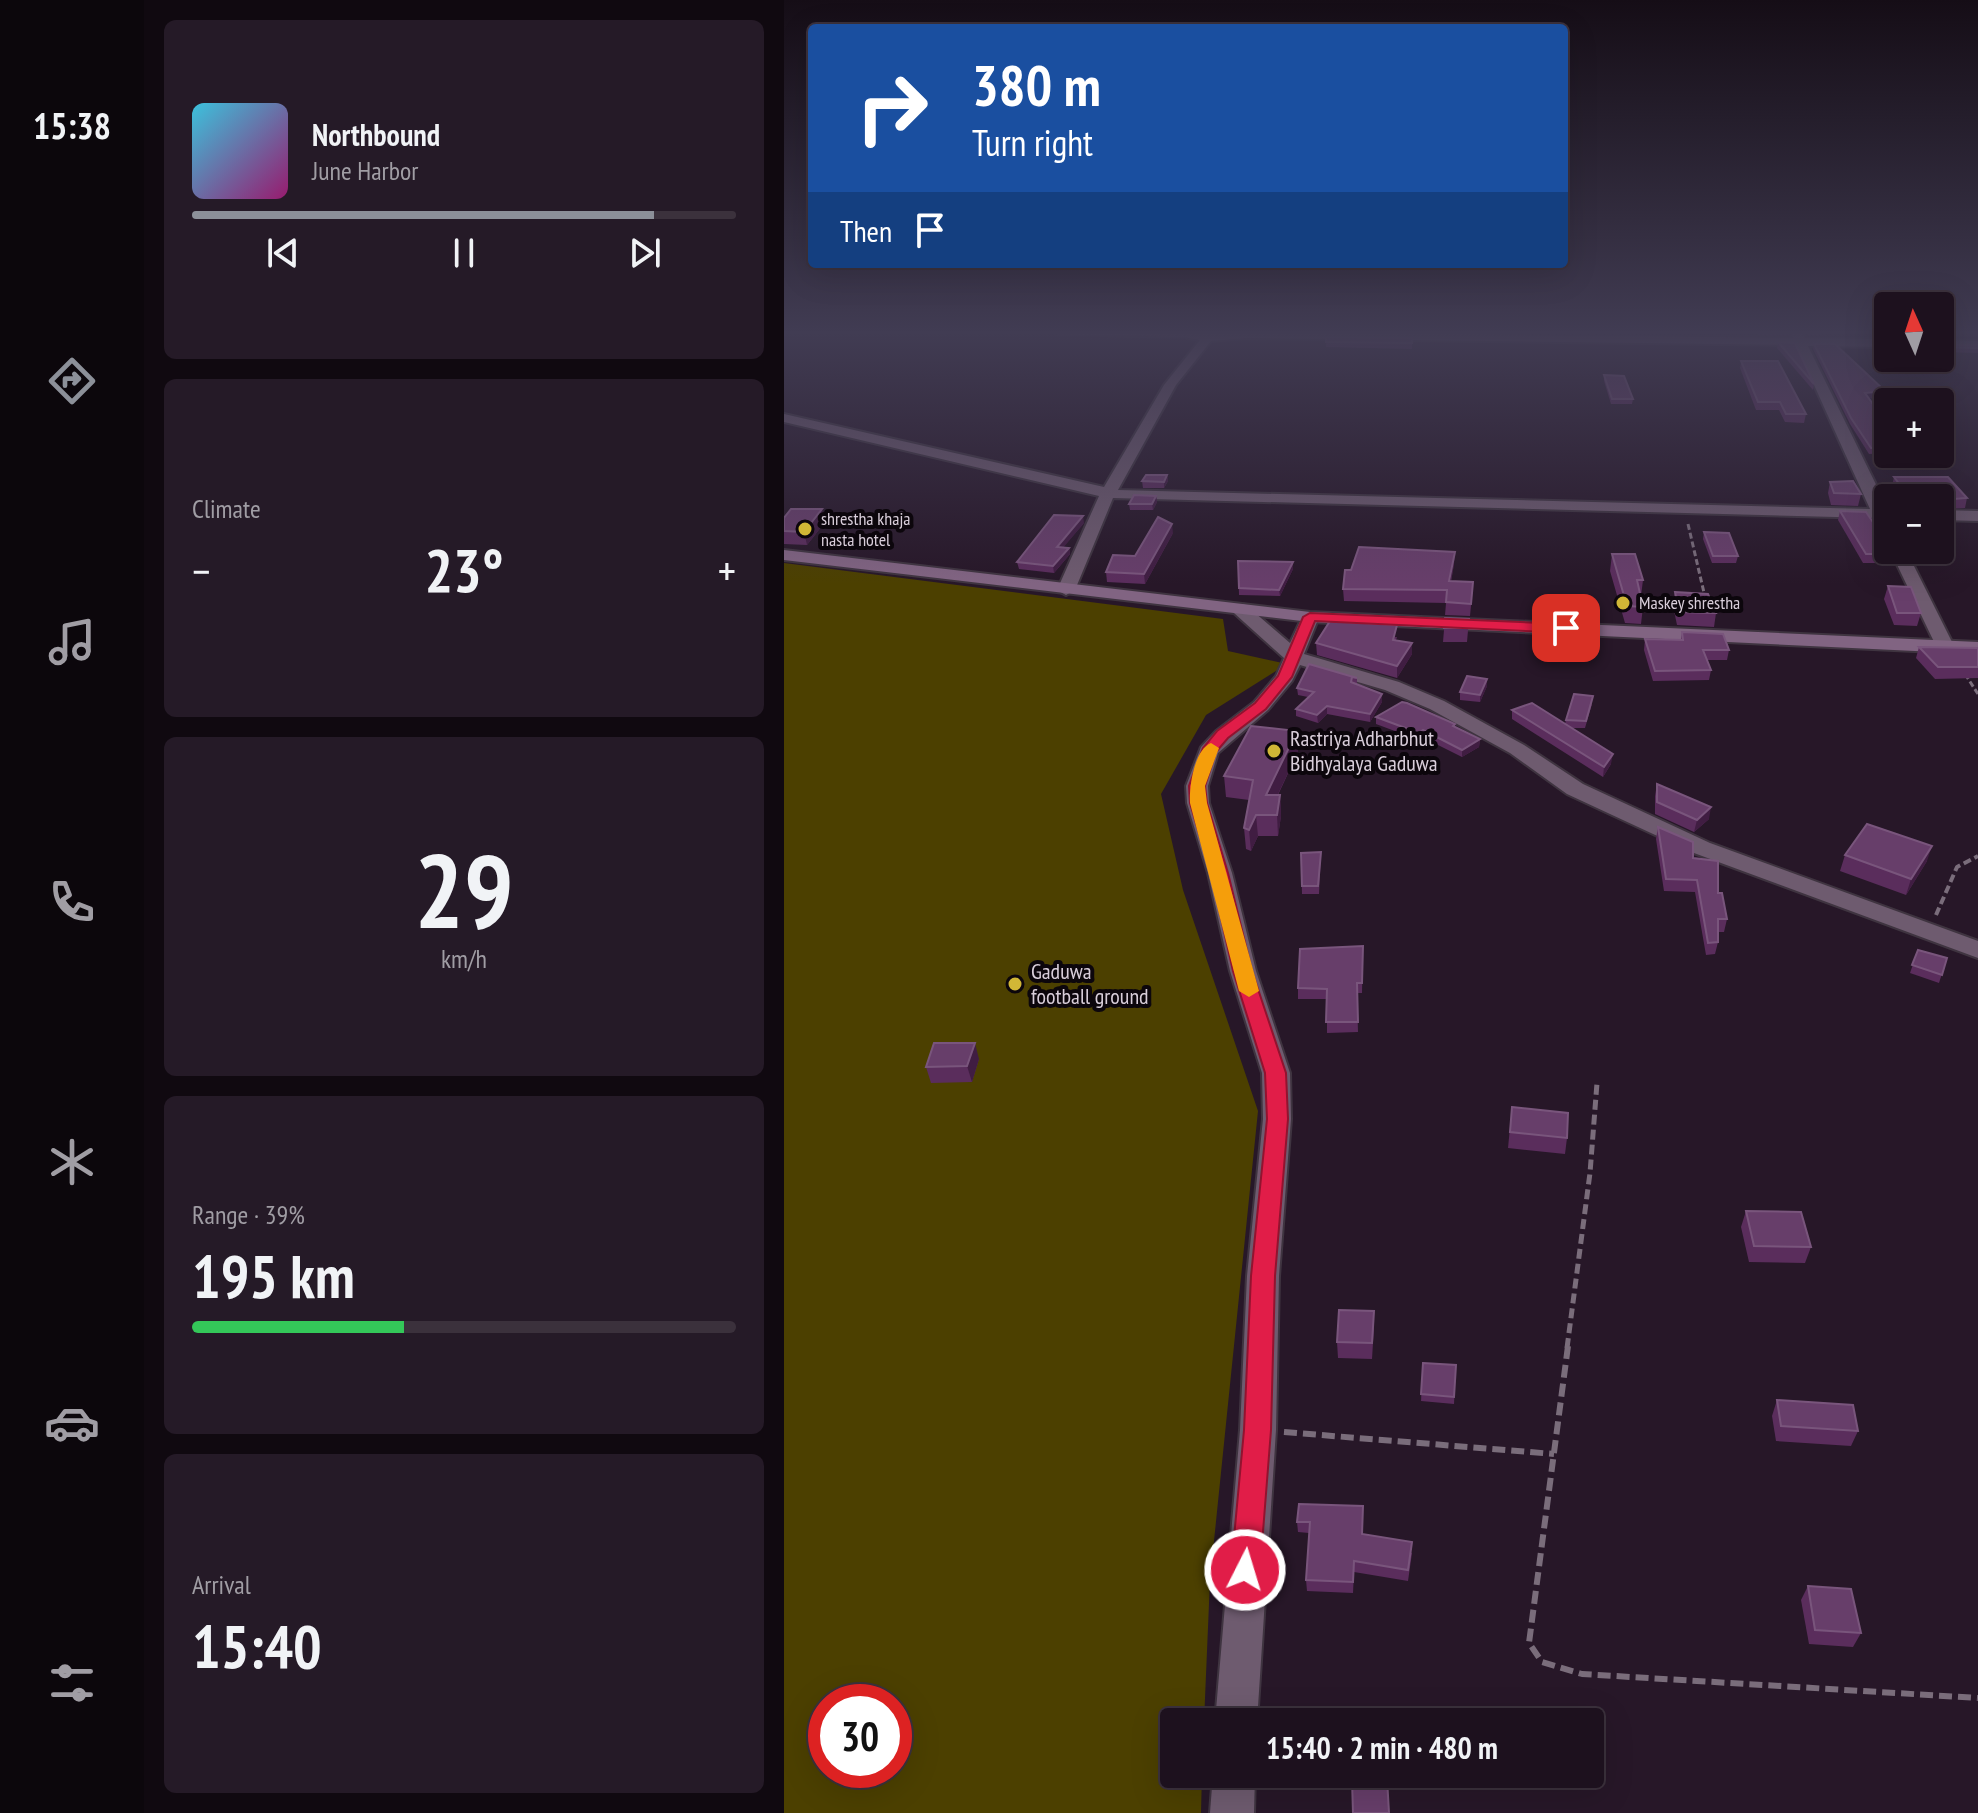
<!DOCTYPE html>
<html lang="en">
<head>
<meta charset="utf-8">
<style>
	body { margin:0; font-family:"PT Sans Narrow",sans-serif; background:#251a27; color:#f1f3f6; height:100vh; display:flex; flex-direction:column; font-size:30px; white-space:nowrap }
	* { box-sizing:border-box; margin:0 }
	p { font-size:26px; color:#a09da4 }
	.icon { flex:none; width:44px; height:44px; fill:none; stroke:currentColor; stroke-width:2; stroke-linecap:round; stroke-linejoin:round }
	.map { position:relative; flex:1; overflow:hidden }
	.sheet { display:flex; flex-direction:column; gap:20px; padding:20px; background:#100910; width:640px }
	.sheet>* { flex:none }
	.guide { position:absolute; left:24px; top:24px; width:760px; height:244px; border-radius:8px; box-shadow:0 8px 32px #0002,0 0 0 2px #3b313c; background:#1a4fa0; color:#fff; overflow:hidden }
	.needle { width:52px; rotate:357deg }
	.controls { position:absolute; left:1090px; top:292px; display:grid; gap:16px }
	.controls a { display:grid; place-items:center; width:80px; height:80px; border-radius:8px; background:#1d111e; box-shadow:0 8px 32px #0002,0 0 0 2px #3b313c; font-size:40px }
	.speed { position:absolute; left:24px; top:1684px; display:flex; gap:16px; font-size:40px; font-weight:700; text-align:center }
	.speed>* { display:grid; place-content:center; width:104px; height:104px; border-radius:50%; background:#1d111e; box-shadow:0 8px 32px #0002,0 0 0 2px #3b313c; line-height:1 }
	.speed .limit { border:12px solid #d22; background:#fff; color:#111 }
	.pin { position:absolute; display:grid; place-items:center; width:68px; height:68px; color:#fff; margin:-34px; border-radius:16px; box-shadow:0 4px 12px #0006 }
	.me { position:absolute; width:88px; margin:-44px; rotate:5deg; stroke-linejoin:round; filter:drop-shadow(0 0 6px #0008) }
	.turn { display:flex; align-items:center; gap:28px; height:168px; padding:0 32px; font-size:36px }
	.turn .icon { width:104px; height:104px; stroke-width:2.5 }
	.turn b { display:block; font-size:56px; line-height:68px }
	.then { display:flex; align-items:center; height:76px; padding:0 32px; background:#0003; gap:16px; font-size:30px }
	.big { font-size:60px; font-weight:800; line-height:1.1 }
	.sheet .widget { flex:1; display:flex; flex-direction:column; justify-content:center; gap:12px; min-width:0; padding:0 28px; border-radius:12px; background:#251a27 }
	.sheet .dial { align-items:center; gap:0 }
	.dial b { font-size:104px; line-height:1 }
	.song { display:flex; align-items:center; gap:24px }
	.cover { width:96px; height:96px; border-radius:12px; background:linear-gradient(135deg,hsl(190 70% 55%),hsl(320 70% 35%)) }
	.played { height:8px; border-radius:4px; background:linear-gradient(90deg,#8c9099 85%,#3b313c 85%) }
	.keys { display:flex; justify-content:space-around; direction:ltr }
	.heat { display:flex; justify-content:space-between; align-items:center; font-size:44px; direction:ltr }
	.charge { height:12px; border-radius:6px; background:linear-gradient(90deg,#34c759 39%,#3b313c 0) }
	.trip { position:absolute; left:376px; top:1708px; width:444px; height:80px; border-radius:8px; background:#1d111e; box-shadow:0 8px 32px #0002,0 0 0 2px #3b313c; font-weight:800; line-height:80px; text-align:center }
	main { display:flex; flex:1; min-height:0 }
	.tab-bar { display:flex; flex-direction:column; width:144px; justify-content:space-around; align-items:center; background:#0c070c; color:#a09da4 }
	.tab-bar .icon { width:56px; height:56px }
	.tab-bar .on { color:#8c9099 }
	.tab-bar b { font-size:36px; color:#f1f3f6 }
	.map>svg:first-child { display:block }
	.green { fill:#4c4000; fill-rule:evenodd }
	.lines { fill:none; stroke-linecap:round; stroke-linejoin:round }
	.street-casing { stroke:#3f3440; stroke-width:4 }
	.secondary-casing { stroke:#3f3440; stroke-width:4 }
	.path-far3 { stroke:#7a6d7b; stroke-width:3; stroke-dasharray:6 3; stroke-linecap:butt }
	.path-far2 { stroke:#7a6d7b; stroke-width:4; stroke-dasharray:8 4; stroke-linecap:butt }
	.path-far1 { stroke:#7a6d7b; stroke-width:5; stroke-dasharray:10 5; stroke-linecap:butt }
	.path { stroke:#7a6d7b; stroke-width:6; stroke-dasharray:13 6; stroke-linecap:butt }
	.street { fill:#6e5b6f; fill-rule:evenodd }
	.secondary { fill:#816482; fill-rule:evenodd }
	.wall { fill:#5a2d5c }
	.shaded-wall { fill:#401d42 }
	.building { fill:#673e6a; stroke:#79557c; stroke-width:2 }
	.route { fill:#e11d48; stroke:#92132f; stroke-width:2 }
	.slow { fill:#f59e0b }
	.poi-dot { fill:#d1b736; stroke:#0c060c; stroke-width:3 }
	.labels { text-anchor:middle; stroke-width:8; stroke-linejoin:round; paint-order:stroke }
	.far-poi-label { font-size:18px; fill:#d9ceda; stroke:#0c060c; text-anchor:start }
	.poi-label { font-size:22px; fill:#d9ceda; stroke:#0c060c; text-anchor:start }
</style>
</head>
<body>
<main>
<nav class="tab-bar">
<b>15:38</b>
<svg class="icon on" aria-label="directions" viewBox="0 0 24 24"><path d="M12 3l9 9-9 9-9-9zM9 14v-3h6M13 9l2 2-2 2"/></svg>
<svg class="icon" aria-label="music" viewBox="0 0 24 24"><path d="M9 18V5l10-2v13"/><circle cx="6" cy="18" r="3"/><circle cx="16" cy="16" r="3"/></svg>
<svg class="icon" aria-label="phone" viewBox="0 0 24 24"><path d="M5 4h4l2 5-3 2q2 4 5 5l2-3 5 2v4C11 20 4 13 5 4z"/></svg>
<svg class="icon" aria-label="climate" viewBox="0 0 24 24"><path d="M12 3v18M4 7l16 10M4 17L20 7"/></svg>
<svg class="icon" aria-label="car" viewBox="0 0 24 24"><path d="M5 17H2v-5l4-1 3-4h7l3 4 3 1v5h-3M9 17h6M6 11h13"/><circle cx="7" cy="17" r="2"/><circle cx="17" cy="17" r="2"/></svg>
<svg class="icon" aria-label="filters" viewBox="0 0 24 24"><path d="M4 7h16M4 17h16"/><circle cx="9" cy="7" r="2"/><circle cx="15" cy="17" r="2"/></svg>
</nav>
<section class="sheet">
<div class="widget">
<div class="song"><i class="cover"></i><div><b>Northbound</b><p>June Harbor</p></div></div>
<div class="played"></div>
<div class="keys"><svg class="icon" aria-label="previous" viewBox="0 0 24 24"><path d="M18 5L8 12l10 7zM5 5v14"/></svg><svg class="icon" aria-label="pause" viewBox="0 0 24 24"><path d="M8 5v14M16 5v14"/></svg><svg class="icon" aria-label="next" viewBox="0 0 24 24"><path d="M6 5l10 7-10 7zM19 5v14"/></svg></div>
</div>
<div class="widget"><p>Climate</p>
<div class="heat"><a>−</a><b class="big">23°</b><a>+</a></div>
</div>
<div class="widget dial"><b>29</b><p>km/h</p></div>
<div class="widget"><p>Range · 39%</p><b class="big">195 km</b><div class="charge"></div></div>
<div class="widget"><p>Arrival</p><b class="big">15:40</b></div>
</section>
<div class="map">
<svg width="1194" height="1813" viewBox="0 0 1194 1813">
	<rect width="100%" height="100%" fill="#271728"/>
	<!-- green -->
	<path class="green" d="M0,563L439,619L444,651L503,664L422,715L377,794L399,890L474,1111L426,1580L420,1722H390V1774H418L417,1813H0ZM42,1702H110V1770H42Z"/>
	<g class="lines">
		<defs>
			<g id="street">
				<path d="M268,330L1009,338L1007,330H1017L1021,338L1104,339V347L1024,346L1104,509V528L1095,527L1091,518L329,498L291,590L282,595L273,590L315,496L0,422V414L320,487L380,385L416,340L401,337L274,334ZM461,338L1012,345L1086,509L334,490L392,385L427,341Z"/>
				<path d="M1156,340L1194,341V349L1156,348Z"/>
				<path d="M1156,510L1194,511V521L1156,520Z"/>
				<path d="M1106,550H1122L1170,646L1168,650H1154L1152,646Z"/>
				<path d="M456,604L462,605L506,643L520,613H532L535,617L520,654L615,682L660,701L740,745L799,784L926,843L1194,941V958L910,853L783,794L726,753L646,709L601,690L516,665L508,681L484,710L434,753L424,786L425,803L448,873L472,971L506,1073L507,1119L495,1276L492,1430L473,1722H431L456,1430L463,1276L479,1119L478,1073L446,971L424,873L403,803L402,786L417,747L432,731L470,702L492,676L500,658L450,613L447,609Z"/>
				<path d="M429,1774H471L470,1813H426Z"/>
			</g>
			<path id="secondary" d="M0,550L526,612L1194,642V654L526,622L0,560Z"/>
		</defs>
		<!-- street casing -->
		<use href="#street" class="street-casing"/>
		<!-- secondary casing -->
		<use href="#secondary" class="secondary-casing"/>
		<!-- path-far3 -->
		<g class="path-far3">
			<path d="M904,524L921,597"/>
			<path d="M1181,674L1194,694"/>
		</g>
		<!-- path-far2 -->
		<path class="path-far2" d="M1152,915L1173,867L1194,856"/>
		<!-- path-far1 -->
		<path class="path-far1" d="M783,1348L806,1173L813,1083"/>
		<!-- path -->
		<g class="path">
			<path d="M784,1346L745,1643L758,1662L798,1674L1194,1698"/>
			<path d="M500,1432L770,1454"/>
		</g>
		<!-- street -->
		<use href="#street" class="street"/>
		<!-- secondary -->
		<use href="#secondary" class="secondary"/>
	</g>
	<!-- wall -->
	<g class="wall">
		<path d="M543,330H627V331Z"/>
		<path d="M970,330H1006L1005,335H973Z"/>
		<path d="M1020,330H1038L1037,335H1023Z"/>
		<path d="M1156,330L1173,332L1171,337L1156,338Z"/>
		<path d="M542,337L628,338V349L542,347Z"/>
		<path d="M994,342L1030,384L1029,390L993,348Z"/>
		<path d="M1030,344L1100,397L1085,398L1104,425V453L1085,454L1066,424L1029,349Z"/>
		<path d="M1156,344L1157,346L1194,345V353L1156,352Z"/>
		<path d="M957,361L1022,414L1020,423L1001,422L995,410H972L956,368Z"/>
		<path d="M820,375L849,399L848,404H827L820,381Z"/>
		<path d="M383,475L384,481L380,488H359L358,481Z"/>
		<path d="M1110,477L1183,498L1181,508L1156,509V498H1117L1108,486Z"/>
		<path d="M1046,482L1077,494L1074,506L1047,505L1044,493Z"/>
		<path d="M372,496L373,502L369,510H346L345,504Z"/>
		<path d="M1056,511L1110,554L1108,563H1079L1054,520Z"/>
		<path d="M0,518L41,522L23,545L0,544Z"/>
		<path d="M300,523L279,547L285,548L286,554L270,573L235,569L233,562Z"/>
		<path d="M920,532L954,556L952,563H928L919,539Z"/>
		<path d="M389,533L361,584L323,582L322,572Z"/>
		<path d="M828,554L859,580L857,596L859,607L857,624L841,623L826,571Z"/>
		<path d="M454,561L509,569L496,596L455,595Z"/>
		<path d="M670,564L667,582L688,595L686,616L661,615L662,603L560,601L559,589Z"/>
		<path d="M1104,586L1137,613L1133,626L1110,625L1100,599Z"/>
		<path d="M891,592L932,613L930,627L893,625L889,606Z"/>
		<path d="M661,618L685,619L683,642H659Z"/>
		<path d="M898,632L945,650L943,660H923L927,670L925,680L869,681L860,650L861,639L897,640Z"/>
		<path d="M613,637L612,640L628,654L613,678L533,655L532,643Z"/>
		<path d="M1135,647L1194,648V678L1151,679L1132,658Z"/>
		<path d="M525,664L573,678V684L598,702L586,722L543,714L534,723L512,716V709L524,697L514,695L513,688Z"/>
		<path d="M703,686L696,702L676,700V692Z"/>
		<path d="M808,704L801,728H788L827,764L819,777L728,719V710L781,724L782,720Z"/>
		<path d="M592,717L671,724V727L696,739L695,747L678,757L638,737L635,740L592,724Z"/>
		<path d="M513,731L514,752L494,795H496L497,816L494,836H474L467,851L462,849L460,828L465,800L442,797L440,776Z"/>
		<path d="M873,784L925,819L910,832L871,814V796Z"/>
		<path d="M874,827L909,858L943,919L940,932H934V942L931,954L922,955L911,892L880,891L872,839Z"/>
		<path d="M537,852L535,894H518L517,853Z"/>
		<path d="M1061,855L1143,861L1122,895L1056,871Z"/>
		<path d="M579,946L578,993H573L574,1032L543,1033V999H514V988Z"/>
		<path d="M1134,950L1163,958L1155,983L1126,973Z"/>
		<path d="M195,1059L188,1082L147,1083L142,1067Z"/>
		<path d="M728,1107L783,1138L781,1154L724,1148Z"/>
		<path d="M962,1211L1027,1247L1021,1263L965,1262L957,1227Z"/>
		<path d="M590,1327L588,1359L554,1358L553,1342Z"/>
		<path d="M639,1363L672,1365L670,1404L637,1401Z"/>
		<path d="M993,1400L1074,1431L1067,1446L992,1441L988,1416Z"/>
		<path d="M579,1506V1534L628,1553L624,1581L570,1572L569,1593L523,1591L522,1580L525,1533L514,1532L513,1522Z"/>
		<path d="M1024,1586L1077,1633L1069,1647L1025,1644L1017,1600Z"/>
		<path d="M533,1774H560L561,1785L534,1788Z"/>
	</g>
	<!-- shaded-wall -->
	<g class="shaded-wall">
		<path d="M1101,391L1100,397L1079,399L1081,393Z"/>
		<path d="M383,475L384,481L380,488V482Z"/>
		<path d="M372,496L373,502L369,510L368,504Z"/>
		<path d="M38,509L41,522L23,545L20,532Z"/>
		<path d="M299,516L300,523L274,554L273,547Z"/>
		<path d="M388,524L389,533L361,584L360,574Z"/>
		<path d="M285,548L286,554L270,573L269,566Z"/>
		<path d="M671,552L670,564L664,594L665,581Z"/>
		<path d="M509,562V569L496,596L495,590Z"/>
		<path d="M628,643V654L613,678V666Z"/>
		<path d="M703,679V686L696,702V695Z"/>
		<path d="M598,694V702L586,722V714Z"/>
		<path d="M543,706V714L534,723L533,715Z"/>
		<path d="M639,730L638,737L635,740V733Z"/>
		<path d="M513,731L514,752L484,815L482,795Z"/>
		<path d="M696,739L695,747L678,757V750Z"/>
		<path d="M829,754L827,764L819,777L820,767Z"/>
		<path d="M496,795L497,816L494,836L493,815Z"/>
		<path d="M927,807L925,819L910,832L913,820Z"/>
		<path d="M472,815L474,836L467,851L465,830Z"/>
		<path d="M1148,846L1143,861L1122,895L1127,879Z"/>
		<path d="M191,1043L195,1059L188,1082L183,1066Z"/>
	</g>
	<!-- building -->
	<g class="building">
		<path d="M1156,330H1168L1173,332L1156,333Z"/>
		<path d="M542,337L628,338V343L542,342Z"/>
		<path d="M994,342L1011,343L1030,384Z"/>
		<path d="M1030,344H1051L1101,391L1081,393L1104,425V447L1087,448L1067,418Z"/>
		<path d="M1156,344L1157,346L1194,345V348L1156,347Z"/>
		<path d="M957,361H994L1022,414H1002L996,402H974Z"/>
		<path d="M820,375L840,376L849,399H828Z"/>
		<path d="M362,475H383L380,482L358,481Z"/>
		<path d="M1110,477H1164L1183,498L1156,500V498H1126Z"/>
		<path d="M1069,481L1077,494L1050,493L1046,482Z"/>
		<path d="M350,495L372,496L368,504H345Z"/>
		<path d="M7,509H38L20,532L0,531V518Z"/>
		<path d="M1056,511L1082,512L1104,544V550H1108L1110,554H1082Z"/>
		<path d="M270,515L299,516L273,547L285,548L269,566L233,562Z"/>
		<path d="M374,517L388,524L360,574L322,572L329,555L351,556Z"/>
		<path d="M920,532L945,533L954,556H929Z"/>
		<path d="M575,547L671,552L665,581L689,582L687,604L662,602L663,590L559,589L561,570H567Z"/>
		<path d="M828,554H851L859,580H853L859,607L843,606Z"/>
		<path d="M454,561L509,562L495,590L455,588Z"/>
		<path d="M1104,586L1127,587L1137,613H1113Z"/>
		<path d="M891,592L924,594L932,613L895,612Z"/>
		<path d="M661,618L685,619L684,628H660Z"/>
		<path d="M546,621L613,625L609,640L628,643L613,666L532,643Z"/>
		<path d="M898,632L939,634L945,650H919L927,670L871,671L861,639L899,640Z"/>
		<path d="M1135,647L1194,648V667H1154Z"/>
		<path d="M525,664L573,678L568,677L567,682L598,694L586,714L543,706L533,715L512,709L530,692L513,688Z"/>
		<path d="M683,676L703,679L696,695L676,692Z"/>
		<path d="M790,694L809,696L802,721L782,720Z"/>
		<path d="M618,702L623,703L671,724L669,726L696,739L678,750L639,730L635,733L592,717Z"/>
		<path d="M748,703L829,754L820,767L728,710Z"/>
		<path d="M467,726L513,731L482,795H496L493,815H472L465,830L460,828L469,780L440,776Z"/>
		<path d="M873,784L927,807L913,820L873,802Z"/>
		<path d="M1083,824L1148,846L1127,879L1061,855Z"/>
		<path d="M874,827L909,842V858L934,861V893H938L943,919H934V942L924,943L913,880L882,879Z"/>
		<path d="M537,852L534,886H518L517,853Z"/>
		<path d="M579,946L578,983H573L574,1022H542L543,989L514,988L516,949Z"/>
		<path d="M1134,950L1163,958L1158,975L1128,965Z"/>
		<path d="M150,1043H191L183,1066L142,1067Z"/>
		<path d="M728,1107L784,1113L783,1138L726,1132Z"/>
		<path d="M962,1211L1017,1212L1027,1247L970,1246Z"/>
		<path d="M555,1310L590,1311L588,1343L553,1342Z"/>
		<path d="M639,1363L672,1365L670,1397L637,1394Z"/>
		<path d="M993,1400L1069,1405L1074,1431L997,1426Z"/>
		<path d="M515,1504L579,1506L578,1534L628,1542L624,1570L570,1561L569,1582L522,1580L526,1522H513Z"/>
		<path d="M1024,1586L1067,1589L1077,1633L1031,1630Z"/>
		<path d="M533,1774H560L561,1778L533,1782Z"/>
		<path d="M603,1778L605,1813H569L568,1780Z"/>
	</g>
	<!-- sky -->
	<linearGradient id="sky" x2="0" y2="1"><stop stop-color="#150d16"/><stop offset="0.57" stop-color="#413c53"/><stop offset="1" stop-color="#413c53" stop-opacity="0"/></linearGradient>
	<rect width="1194" height="584" fill="url(#sky)"/>
	<!-- route -->
	<path class="route" d="M526,613L782,624L789,628L782,633L531,621L508,677L482,709L444,738L432,752L421,786L423,803L444,873L468,971L502,1073L504,1119L491,1276L487,1430L476,1570L471,1580L461,1584L451,1580L447,1570L460,1430L467,1276L483,1119L481,1073L449,971L427,873L406,803L405,786L419,748L433,731L471,703L494,676L519,617Z"/>
	<!-- slow -->
	<path class="slow" d="M427,743L435,748L421,786L423,803L475,991L465,997L455,991L406,803C405,787 410,750 427,743Z"/>
	<!-- markers -->
	<g class="poi-dot">
		<circle cx="21" cy="529" r="8"/>
		<circle cx="839" cy="603" r="8"/>
		<circle cx="490" cy="751" r="8"/>
		<circle cx="231" cy="984" r="8"/>
	</g>
	<g class="labels">
		<!-- far-poi labels -->
		<g class="far-poi-label">
			<text x="37" y="525">shrestha khaja<tspan x="37" dy="21">nasta hotel</tspan></text>
			<text x="855" y="609">Maskey shrestha</text>
		</g>
		<!-- poi labels -->
		<g class="poi-label">
			<text x="506" y="746">Rastriya Adharbhut<tspan x="506" dy="25">Bidhyalaya Gaduwa</tspan></text>
			<text x="247" y="979">Gaduwa<tspan x="247" dy="25">football ground</tspan></text>
		</g>
	</g>
</svg>
<div class="controls">
<a><svg class="needle" viewBox="-14 -14 28 28"><path d="M0-13l5 13h-10z" fill="#e53935"/><path d="M0 13l5-13h-10z" fill="#a09da4"/></svg></a>
<a>+</a>
<a>−</a>
</div>
<div class="speed"><div class="limit">30</div></div>
<div class="pin" style="left:782px;top:628px;background:#d93025"><svg class="icon" aria-label="arrive" viewBox="0 0 24 24"><path d="M6 21V4h12l-3 4 3 4H6"/></svg></div>
<svg class="me" style="left:461px;top:1570px" viewBox="-20 -20 40 40"><circle r="17" fill="#e11d48" stroke="#fff" stroke-width="3"/><path d="M0-11L8 9 0 5-8 9z" fill="#fff"/></svg>
<div class="trip">15:40 · 2 min · 480 m</div>
<div class="guide">
<div class="turn"><svg class="icon" aria-label="right" viewBox="0 0 24 24"><path d="M7 20v-9h11M14 6l5 5-5 5"/></svg><div><b>380 m</b>Turn right</div></div>
<div class="then">Then<svg class="icon" aria-label="arrive" viewBox="0 0 24 24"><path d="M6 21V4h12l-3 4 3 4H6"/></svg></div>
</div>
</div>
</main>
</body>
</html>
